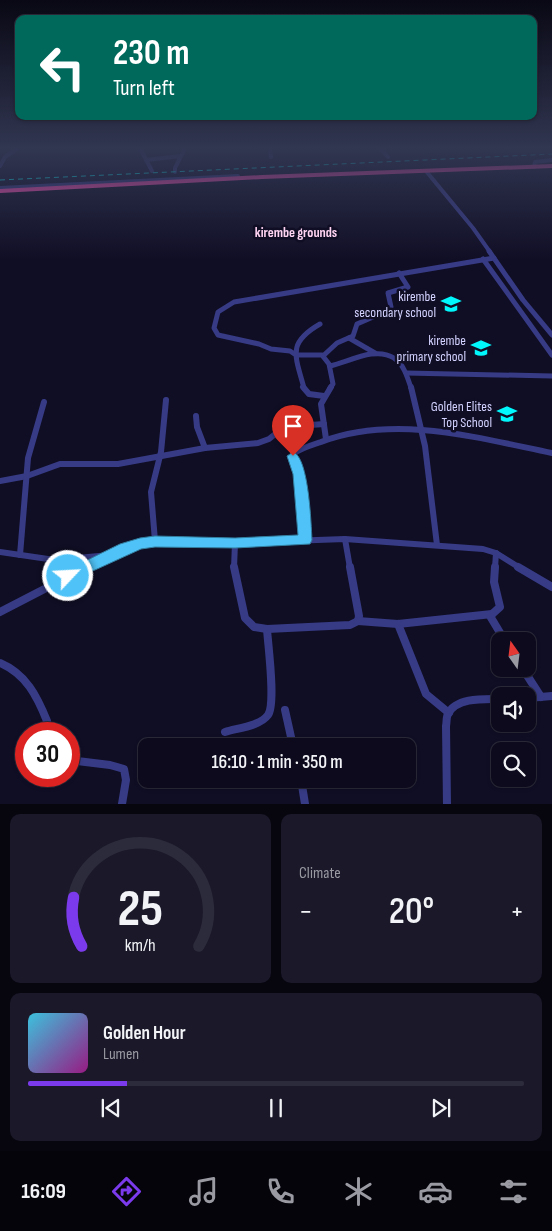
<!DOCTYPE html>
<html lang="en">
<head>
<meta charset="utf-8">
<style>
	body { margin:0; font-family:"Sofia Sans Condensed",sans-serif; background:#1a1829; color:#f1f3f6; height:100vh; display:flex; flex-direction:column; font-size:19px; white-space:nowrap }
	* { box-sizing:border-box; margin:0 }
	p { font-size:16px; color:#9a9aa3 }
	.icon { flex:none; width:28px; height:28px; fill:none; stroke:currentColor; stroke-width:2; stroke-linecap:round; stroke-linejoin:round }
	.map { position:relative; height:804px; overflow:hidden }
	.details { display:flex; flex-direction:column; gap:10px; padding:10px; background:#07060f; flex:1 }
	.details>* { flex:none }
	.guide { position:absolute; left:15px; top:15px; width:522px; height:105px; border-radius:10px; box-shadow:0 1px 4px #0004,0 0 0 1px #2c2b3b; background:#00695c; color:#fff; overflow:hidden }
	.needle { width:32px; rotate:346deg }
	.controls { position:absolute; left:491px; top:632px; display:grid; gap:10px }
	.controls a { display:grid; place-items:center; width:45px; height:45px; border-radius:10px; background:#0c0a1c; box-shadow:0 1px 4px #0004,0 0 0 1px #2c2b3b; font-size:25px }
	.speed { position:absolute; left:15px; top:722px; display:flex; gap:10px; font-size:25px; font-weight:700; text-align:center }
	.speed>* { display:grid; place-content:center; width:65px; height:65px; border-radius:50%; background:#0c0a1c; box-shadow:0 1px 4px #0004,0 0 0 1px #2c2b3b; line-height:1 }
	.speed .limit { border:8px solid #d22; background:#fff; color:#111 }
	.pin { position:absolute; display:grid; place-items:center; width:42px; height:42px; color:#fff; margin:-51px -21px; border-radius:50% 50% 50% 0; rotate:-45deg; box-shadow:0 0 5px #0007 }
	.pin .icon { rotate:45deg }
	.me { position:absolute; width:55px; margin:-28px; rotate:65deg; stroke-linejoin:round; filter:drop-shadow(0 0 4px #0008) }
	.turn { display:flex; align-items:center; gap:18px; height:105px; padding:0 15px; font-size:22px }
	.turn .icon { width:65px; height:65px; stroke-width:2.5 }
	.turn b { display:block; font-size:35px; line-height:42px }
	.big { font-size:38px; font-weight:600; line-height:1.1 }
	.details .tile { flex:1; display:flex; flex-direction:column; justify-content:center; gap:8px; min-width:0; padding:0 18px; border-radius:10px; background:#1a1829 }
	.details .dial { align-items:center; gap:0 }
	.dial svg { height:130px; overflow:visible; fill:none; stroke:#2c2b3b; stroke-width:7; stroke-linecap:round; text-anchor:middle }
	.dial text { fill:#f1f3f6; stroke:none }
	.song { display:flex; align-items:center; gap:15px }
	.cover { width:60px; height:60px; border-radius:8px; background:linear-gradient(135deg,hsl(190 70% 55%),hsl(310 70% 35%)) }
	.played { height:5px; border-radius:2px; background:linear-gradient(90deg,#7c3aed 20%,#2c2b3b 20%) }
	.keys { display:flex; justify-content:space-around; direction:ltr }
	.heat { display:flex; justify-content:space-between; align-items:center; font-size:28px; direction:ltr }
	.details .tiles { flex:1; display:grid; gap:10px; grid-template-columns:1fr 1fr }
	.tile:last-child { grid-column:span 2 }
	.trip { position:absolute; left:138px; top:738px; width:278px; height:50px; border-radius:10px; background:#0c0a1c; box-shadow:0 1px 4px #0004,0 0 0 1px #2c2b3b; font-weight:600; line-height:50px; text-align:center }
	.dock { display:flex; height:80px; justify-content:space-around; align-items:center; background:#05040b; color:#9a9aa3 }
	.dock .icon { width:35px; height:35px }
	.dock .current { color:#7c3aed }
	.dock b { font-size:22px; color:#f1f3f6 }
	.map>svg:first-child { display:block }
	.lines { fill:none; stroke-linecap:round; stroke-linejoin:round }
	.minor-far3 { stroke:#373b85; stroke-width:4 }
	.minor-far2 { stroke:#373b85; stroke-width:5 }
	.minor-far1 { stroke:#373b85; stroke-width:6 }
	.minor { stroke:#373b85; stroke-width:8 }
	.highway { fill:#ff4db1; fill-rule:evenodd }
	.rail { stroke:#00f8fd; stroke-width:1; stroke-dasharray:5 4; stroke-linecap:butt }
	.route { fill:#4fc3f7; stroke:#337fa1 }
	.labels { text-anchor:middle; stroke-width:5; stroke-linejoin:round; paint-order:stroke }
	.far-quarter-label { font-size:14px; font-weight:bold; fill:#ffd4f3; stroke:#100e25 }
	.poi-label { font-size:14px; fill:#d3d2ff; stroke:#100e25; text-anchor:end }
</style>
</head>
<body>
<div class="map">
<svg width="552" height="804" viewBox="0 0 552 804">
	<rect width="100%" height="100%" fill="#100e25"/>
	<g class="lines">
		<!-- minor-far3 -->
		<g class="minor-far3">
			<path d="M140,148L152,171"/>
			<path d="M270,148L271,157"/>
			<path d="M380,148L388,157"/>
			<path d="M146,160L181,156"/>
			<path d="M0,166L5,157L18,148"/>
			<path d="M534,167L535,162L552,160"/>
			<path d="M426,171L473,228L490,252"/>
			<path d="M175,172V168L185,148"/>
			<path d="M0,188L238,176"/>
		</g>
		<!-- minor-far2 -->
		<g class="minor-far2">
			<path d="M489,251L523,300L552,335"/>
			<path d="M483,259L552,355"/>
			<path d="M349,338L375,353"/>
			<path d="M323,356L337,343L353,336L357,324L389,310L391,307L388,293L408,287L399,273"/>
			<path d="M330,366C349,362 375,346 394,358C404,364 408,379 411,388"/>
			<path d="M406,373L552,376"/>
			<path d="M304,388C295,355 287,343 320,324"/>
			<path d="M330,388L333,384L329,364L322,355H296L290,351L271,349L259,344L218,335L214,328L218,312L234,302L494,258"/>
		</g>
		<!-- minor-far1 -->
		<g class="minor-far1">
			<path d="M303,387L309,394L324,396"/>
			<path d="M411,387L425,446L437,545"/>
			<path d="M196,416L197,427L205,448"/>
			<path d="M326,439L321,404L331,387"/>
			<path d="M0,481L27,476L60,464H118L205,448L258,443L269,439L284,427L324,424"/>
			<path d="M345,539L350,568"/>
			<path d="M305,540L299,474L293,454C301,448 312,445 321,442C395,414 478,438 552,453"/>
			<path d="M155,541L151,492L161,452L166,400"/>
			<path d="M0,552L55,560L110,555"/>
			<path d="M20,555L28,458L44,402"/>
			<path d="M85,568L126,548L155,541L235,543L345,539L483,549L496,553L520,568"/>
			<path d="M234,568L235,543"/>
			<path d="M495,568L496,553"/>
		</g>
		<!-- minor -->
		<g class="minor">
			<path d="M234,567L245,618L254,627L267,629L350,625L358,621L359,616L350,567"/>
			<path d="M495,567L494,582L500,607L490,616L505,641"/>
			<path d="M518,567L552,587"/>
			<path d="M0,612L87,567"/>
			<path d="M358,621L398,624L492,614"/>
			<path d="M398,624L426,694L449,713"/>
			<path d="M0,663C26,674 37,696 47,721L43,734"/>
			<path d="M523,669L541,697"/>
			<path d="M528,698L552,696"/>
			<path d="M285,710L293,746"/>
			<path d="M225,732C238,728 260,726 268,715C276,704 268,645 267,629"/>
			<path d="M69,760L110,765L124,769L126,780L122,804"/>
			<path d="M301,779L305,804"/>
			<path d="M447,804L446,726C447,722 446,717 448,714C456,697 485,699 500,699"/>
		</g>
		<!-- highway -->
		<path class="highway" d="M552,164V168L262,179L0,193V189L262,175Z"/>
		<!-- rail -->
		<path class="rail" d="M0,180L552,154"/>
	</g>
	<!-- sky -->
	<linearGradient id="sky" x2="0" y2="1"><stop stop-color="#090814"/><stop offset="0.57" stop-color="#313651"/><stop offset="1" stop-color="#313651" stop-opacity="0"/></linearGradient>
	<rect width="552" height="260" fill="url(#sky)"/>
	<!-- route -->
	<path class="route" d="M293,452C309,457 311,524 312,540L310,544L235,548L155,547L141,549L73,580L68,582L63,580L60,576L63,572L120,544L140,538L155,536L235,538L298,535L293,474L287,456Z"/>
	<!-- icons -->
	<defs>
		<symbol id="school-bare" viewBox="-9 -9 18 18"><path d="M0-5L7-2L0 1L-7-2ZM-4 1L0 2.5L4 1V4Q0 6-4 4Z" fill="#00f8fd" stroke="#100e25" stroke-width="2.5" paint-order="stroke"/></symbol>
	</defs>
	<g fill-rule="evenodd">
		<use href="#school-bare" x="437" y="290" width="28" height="28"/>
		<use href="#school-bare" x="467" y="334" width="28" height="28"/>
		<use href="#school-bare" x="493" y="400" width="28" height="28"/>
	</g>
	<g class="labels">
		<!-- far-quarter labels -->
		<g class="far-quarter-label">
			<text x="296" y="237">kirembe grounds</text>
		</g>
		<!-- poi labels -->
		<g class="poi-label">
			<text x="436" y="301">kirembe<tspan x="436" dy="16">secondary school</tspan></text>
			<text x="466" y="345">kirembe<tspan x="466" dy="16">primary school</tspan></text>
			<text x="492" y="411">Golden Elites<tspan x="492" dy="16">Top School</tspan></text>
		</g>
	</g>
</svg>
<div class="controls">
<a><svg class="needle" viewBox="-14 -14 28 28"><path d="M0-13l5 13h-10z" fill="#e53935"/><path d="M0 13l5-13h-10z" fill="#9a9aa3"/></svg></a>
<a><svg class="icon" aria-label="sound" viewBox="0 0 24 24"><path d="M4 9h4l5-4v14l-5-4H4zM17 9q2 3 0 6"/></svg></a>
<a><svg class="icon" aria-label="search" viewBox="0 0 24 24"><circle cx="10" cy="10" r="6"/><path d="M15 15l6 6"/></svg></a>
</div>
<div class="speed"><div class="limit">30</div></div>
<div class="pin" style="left:293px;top:456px;background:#d93025"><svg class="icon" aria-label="arrive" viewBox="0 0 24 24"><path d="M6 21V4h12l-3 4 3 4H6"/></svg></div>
<svg class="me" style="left:68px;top:576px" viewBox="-20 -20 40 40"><circle r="17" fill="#4fc3f7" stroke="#fff" stroke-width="3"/><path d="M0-11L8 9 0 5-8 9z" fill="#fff"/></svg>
<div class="trip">16:10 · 1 min · 350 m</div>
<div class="guide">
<div class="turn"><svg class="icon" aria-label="left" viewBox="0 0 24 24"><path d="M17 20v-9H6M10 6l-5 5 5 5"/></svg><div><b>230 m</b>Turn left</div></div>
</div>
</div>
<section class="details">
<div class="tiles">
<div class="tile dial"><svg viewBox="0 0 100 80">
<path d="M14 69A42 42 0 1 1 86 69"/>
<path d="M14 69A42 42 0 0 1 9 39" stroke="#7c3aed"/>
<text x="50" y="56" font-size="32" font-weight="700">25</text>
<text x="50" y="72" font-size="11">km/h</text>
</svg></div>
<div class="tile"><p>Climate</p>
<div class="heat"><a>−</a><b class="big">20°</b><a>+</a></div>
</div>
<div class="tile">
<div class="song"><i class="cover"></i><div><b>Golden Hour</b><p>Lumen</p></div></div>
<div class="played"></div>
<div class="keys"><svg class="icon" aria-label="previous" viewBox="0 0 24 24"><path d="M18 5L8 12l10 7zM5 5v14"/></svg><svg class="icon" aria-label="pause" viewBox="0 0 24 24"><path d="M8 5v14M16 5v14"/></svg><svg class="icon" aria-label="next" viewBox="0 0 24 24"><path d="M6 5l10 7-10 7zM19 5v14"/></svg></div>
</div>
</div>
</section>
<nav class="dock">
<b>16:09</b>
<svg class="icon current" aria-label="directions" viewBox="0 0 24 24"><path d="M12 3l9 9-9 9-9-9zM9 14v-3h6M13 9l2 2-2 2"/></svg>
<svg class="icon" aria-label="music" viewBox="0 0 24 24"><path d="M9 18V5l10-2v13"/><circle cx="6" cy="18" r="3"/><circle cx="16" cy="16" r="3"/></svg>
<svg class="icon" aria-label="phone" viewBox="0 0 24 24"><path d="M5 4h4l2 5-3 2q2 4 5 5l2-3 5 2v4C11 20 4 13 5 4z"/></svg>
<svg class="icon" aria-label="climate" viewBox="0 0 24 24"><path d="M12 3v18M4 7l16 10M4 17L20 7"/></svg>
<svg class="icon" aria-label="car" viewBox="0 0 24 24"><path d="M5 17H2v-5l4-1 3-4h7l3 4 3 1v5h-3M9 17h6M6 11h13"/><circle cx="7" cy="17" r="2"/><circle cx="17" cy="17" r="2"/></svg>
<svg class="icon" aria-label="filters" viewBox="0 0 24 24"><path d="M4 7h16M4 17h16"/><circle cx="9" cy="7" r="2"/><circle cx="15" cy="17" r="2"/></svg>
</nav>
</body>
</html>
